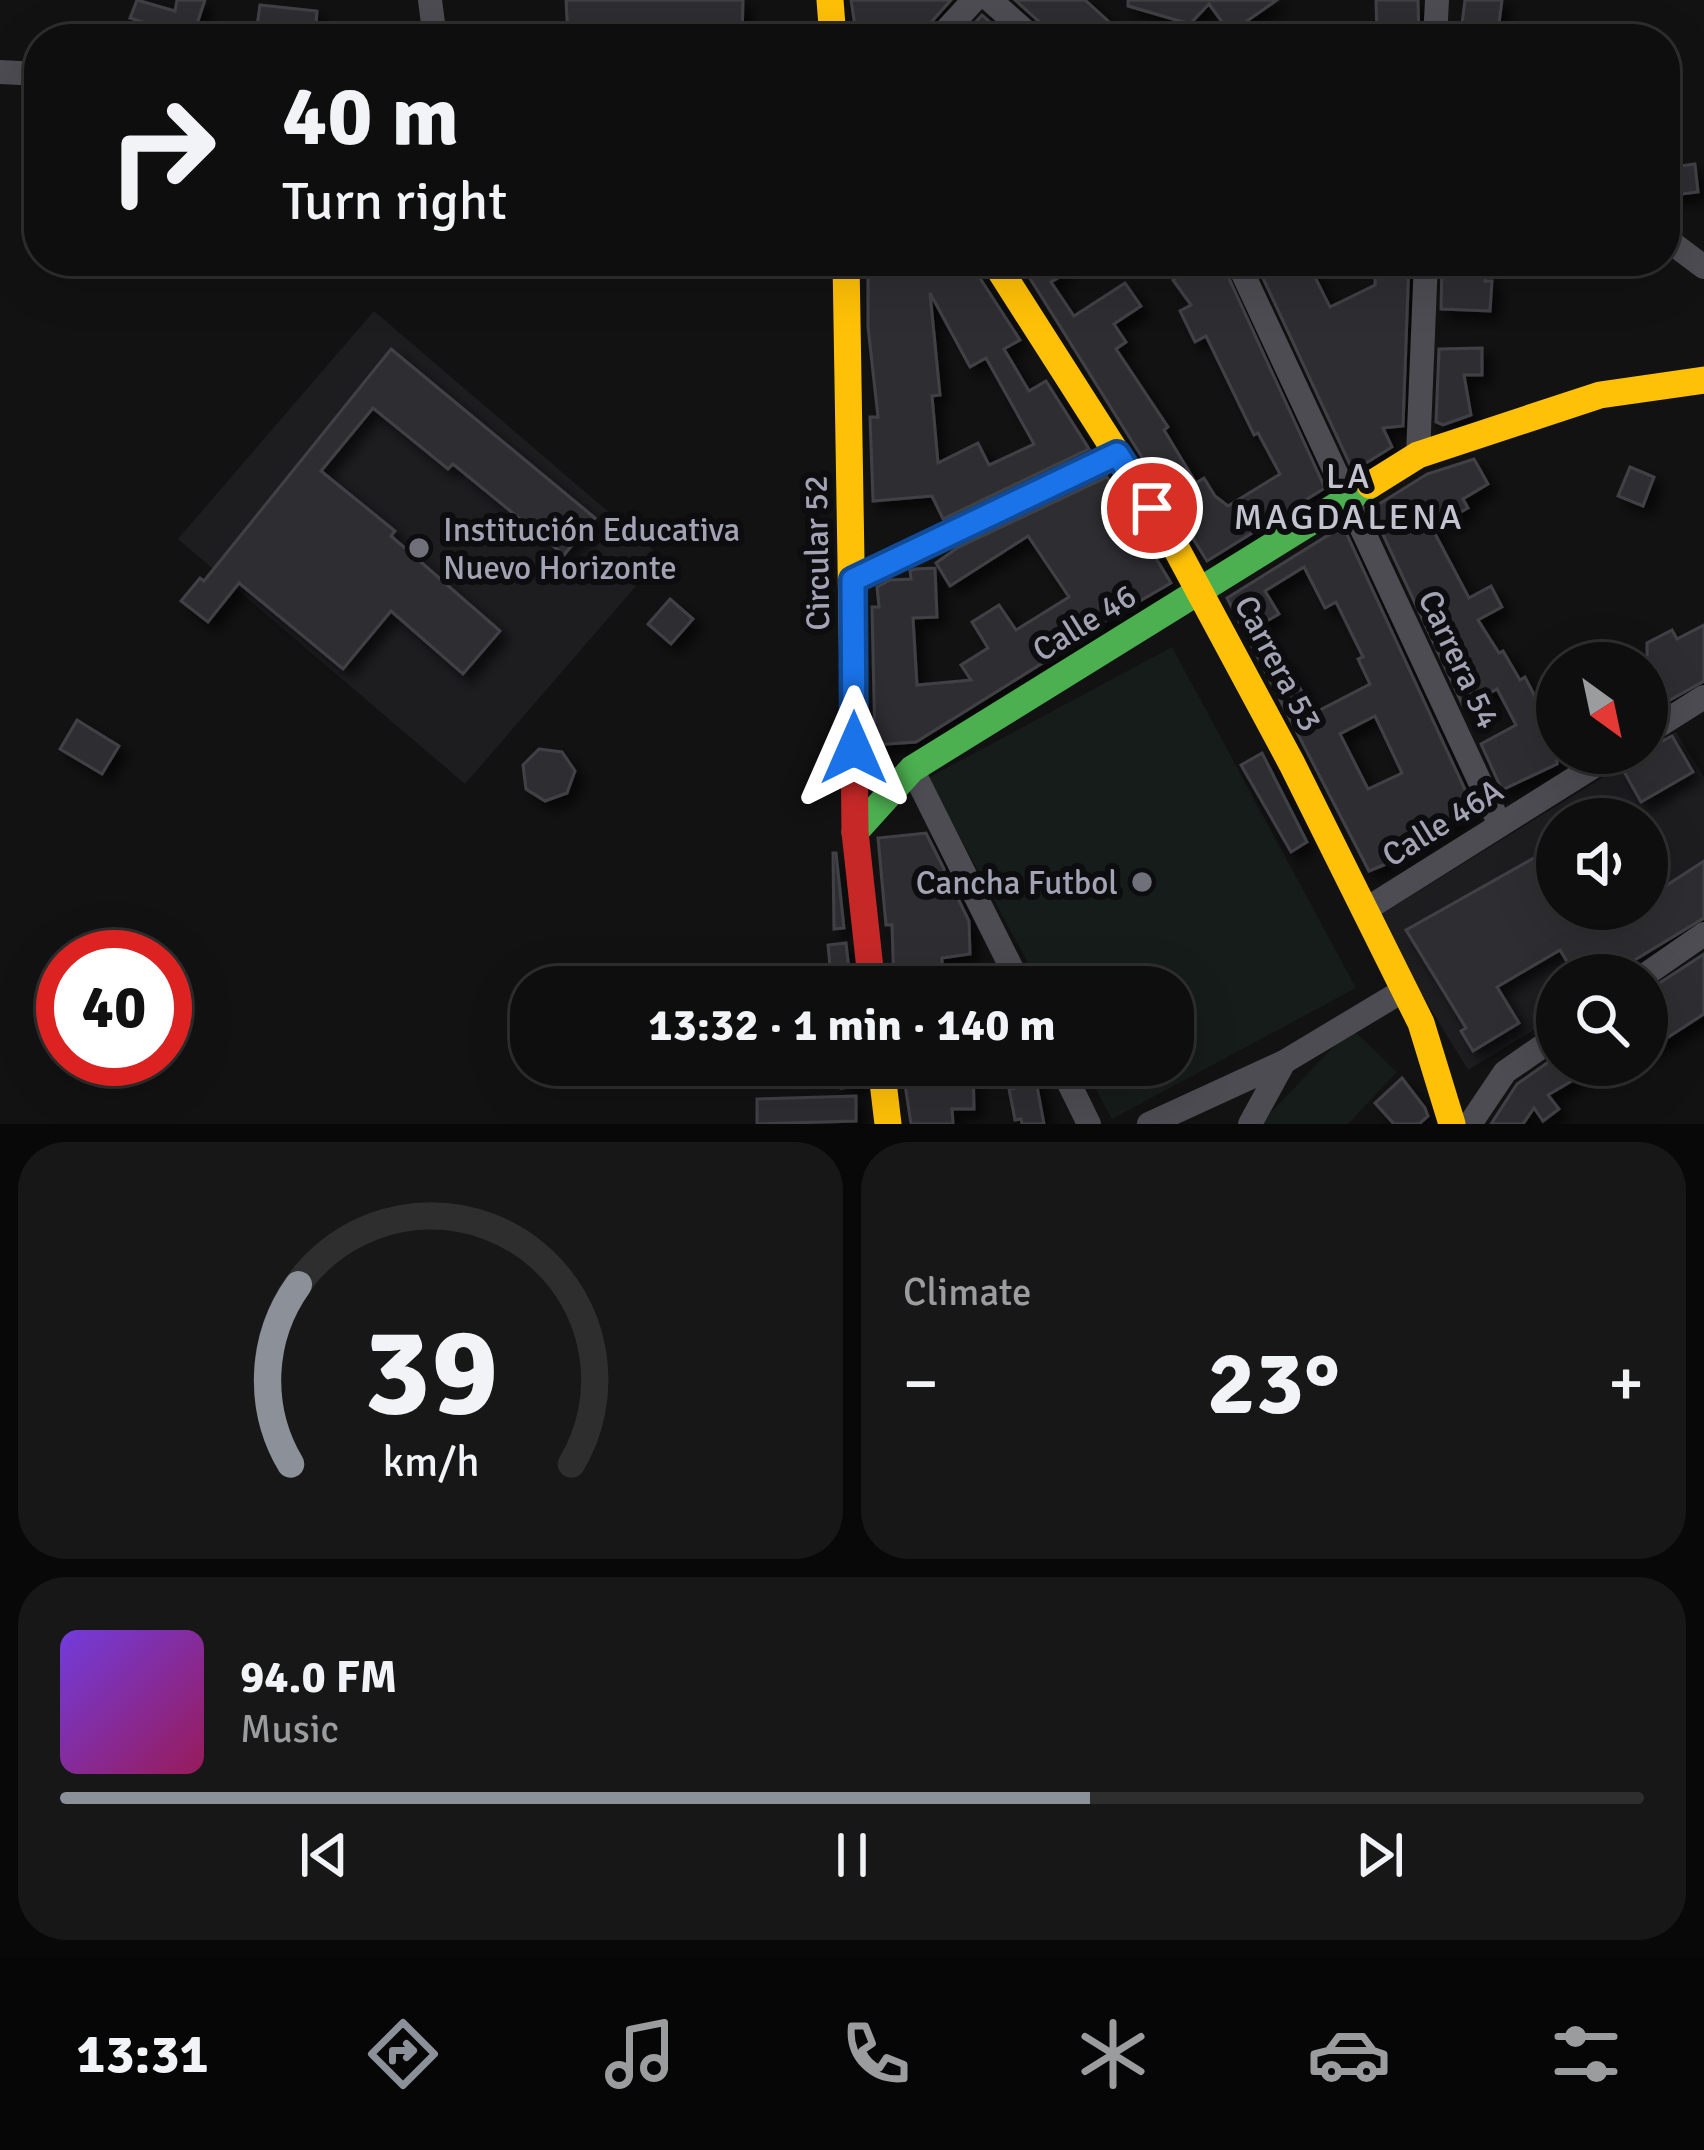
<!DOCTYPE html>
<html lang="en">
<head>
<meta charset="utf-8">
<style>
	body { margin:0; font-family:Signika,sans-serif; background:#171717; color:#f1f3f6; height:100vh; display:flex; flex-direction:column; font-size:45px; white-space:nowrap }
	* { box-sizing:border-box; margin:0 }
	p { font-size:39px; color:#9b9c9e }
	.icon { flex:none; width:66px; height:66px; fill:none; stroke:currentColor; stroke-width:2; stroke-linecap:round; stroke-linejoin:round }
	.map { position:relative; height:1124px; overflow:hidden }
	.side { display:flex; flex-direction:column; gap:18px; padding:18px; background:#080808; flex:1 }
	.side>* { flex:none }
	.guide { position:absolute; left:24px; top:24px; width:1656px; height:252px; border-radius:48px; box-shadow:0 12px 48px #0002,0 0 0 3px #2e2e2e; background:#0e0e0e; color:#f1f3f6; overflow:hidden }
	.needle { width:78px; rotate:147deg }
	.buttons { position:absolute; left:1536px; top:642px; display:grid; gap:24px }
	.buttons a { display:grid; place-items:center; width:132px; height:132px; border-radius:50%; background:#0e0e0e; box-shadow:0 12px 48px #0002,0 0 0 3px #2e2e2e; font-size:60px }
	.speed { position:absolute; left:36px; top:930px; display:flex; gap:24px; font-size:60px; font-weight:700; text-align:center }
	.speed>* { display:grid; place-content:center; width:156px; height:156px; border-radius:50%; background:#0e0e0e; box-shadow:0 12px 48px #0002,0 0 0 3px #2e2e2e; line-height:1 }
	.speed .limit { border:18px solid #d22; background:#fff; color:#111 }
	.pin { position:absolute; display:grid; place-items:center; width:102px; height:102px; color:#fff; margin:-51px; border:6px solid #fff; border-radius:50%; box-shadow:0 3px 12px #0007 }
	.me { position:absolute; width:132px; margin:-66px; rotate:0deg; stroke-linejoin:round; filter:drop-shadow(0 0 9px #0008) }
	.turn { display:flex; align-items:center; gap:42px; height:252px; padding:0 60px; font-size:54px }
	.turn .icon { width:156px; height:156px; stroke-width:2.5 }
	.turn b { display:block; font-size:84px; line-height:102px }
	.big { font-size:90px; font-weight:700; line-height:1.1 }
	.side .widget { flex:1; display:flex; flex-direction:column; justify-content:center; gap:18px; min-width:0; padding:0 42px; border-radius:48px; background:#171717 }
	.side .dial { align-items:center; gap:0 }
	.dial svg { height:312px; overflow:visible; fill:none; stroke:#2e2e2e; stroke-width:7; stroke-linecap:round; text-anchor:middle }
	.dial text { fill:#f1f3f6; stroke:none }
	.song { display:flex; align-items:center; gap:36px }
	.cover { width:144px; height:144px; border-radius:18px; background:linear-gradient(135deg,hsl(260 70% 55%),hsl(330 70% 35%)) }
	.played { height:12px; border-radius:6px; background:linear-gradient(90deg,#8c9099 65%,#2e2e2e 65%) }
	.keys { display:flex; justify-content:space-around; direction:ltr }
	.heat { display:flex; justify-content:space-between; align-items:center; font-size:66px; direction:ltr }
	.side .tiles { flex:1; display:grid; gap:18px; grid-template-columns:1fr 1fr }
	.widget:last-child { grid-column:span 2 }
	.trip { position:absolute; left:510px; top:966px; width:684px; height:120px; border-radius:48px; background:#0e0e0e; box-shadow:0 12px 48px #0002,0 0 0 3px #2e2e2e; font-weight:700; line-height:120px; text-align:center }
	.dock { display:flex; height:192px; justify-content:space-around; align-items:center; background:#060606; color:#9b9c9e }
	.dock .icon { width:84px; height:84px }
	.dock .current { color:#8c9099 }
	.dock b { font-size:54px; color:#f1f3f6 }
	.map>svg:first-child { display:block }
	.built { fill:#1d1c1f; fill-rule:evenodd }
	.green { fill:#161c19 }
	.building { fill:#2f2f32; stroke:#414146; stroke-width:3; fill-rule:evenodd; filter:url(#shadow) }
	.lines { fill:none; stroke-linecap:round; stroke-linejoin:round }
	.street { stroke:#4c4c52; stroke-width:24 }
	.fast { stroke:#4caf50; stroke-width:27 }
	.slow { stroke:#ffc107; stroke-width:27 }
	.jam { stroke:#c62828; stroke-width:27 }
	.route-casing { stroke:#114b97; stroke-width:30 }
	.route { stroke:#1a73e8; stroke-width:21 }
	.poi-dot { fill:#70707b; stroke:#0d0c0e; stroke-width:4.5 }
	.labels { text-anchor:middle; stroke-width:12; stroke-linejoin:round; paint-order:stroke }
	.poi-label { font-size:33px; fill:#a2a3b4; stroke:#0d0c0e; text-anchor:start }
	.street-label { font-size:33px; fill:#a2a3b4; stroke:#0d0c0e }
	.neighbourhood-label { font-size:36px; letter-spacing:3px; fill:#c3c4d0; stroke:#0d0c0e }
</style>
</head>
<body>
<div class="map">
<svg width="1704" height="1124" viewBox="0 0 1704 1124">
	<defs>
		<filter id="shadow"><feDropShadow dx="8" dy="8" stdDeviation="6" flood-color="#0009"/></filter>
	</defs>
	<rect width="100%" height="100%" fill="#121212"/>
	<!-- built -->
	<g class="built">
		<path d="M374,311L661,557L465,784L178,539Z"/>
		<path d="M1676,732L1704,777V925L1623,975H1557V1016L1468,1070L1375,918ZM1557,819H1647V909H1557Z"/>
	</g>
	<!-- green -->
	<g class="green">
		<path d="M1172,647L1356,988L1112,1119L1083,1065H1173V987H1041L928,778Z"/>
		<path d="M1351,1028L1397,1072L1348,1124H1260Z"/>
	</g>
	<!-- building -->
	<g class="building">
		<path d="M137,0L175,11L177,0H205L192,39L155,35L158,27L130,18Z"/>
		<path d="M566,0H743L742,39H568Z"/>
		<path d="M851,0H951L926,28L922,39H857Z"/>
		<path d="M1015,0H1085L1128,39H1050L1045,27Z"/>
		<path d="M1128,0H1277L1230,33L1209,4L1190,24L1128,6Z"/>
		<path d="M1376,0H1418L1419,39H1377Z"/>
		<path d="M1465,0H1502L1497,39H1460Z"/>
		<path d="M260,5L317,11L315,39H294L295,32L257,26Z"/>
		<path d="M982,15L1009,39H960Z"/>
		<path d="M1695,164L1698,192L1665,196V168Z"/>
		<path d="M871,261H973L976,272L1020,340L1004,349L1029,391L1046,381L1089,449L943,519L932,496L873,501L870,417H878L868,327V272L872,271ZM930,293L970,367L986,358L1034,444L989,465L978,443L938,463L932,396L940,395Z"/>
		<path d="M1019,261H1057L1065,274L1051,282L1074,316L1125,283L1141,306L1114,324L1126,342L1116,349L1168,427L1164,430L1196,483L1204,478L1215,496L1228,506L1280,474L1258,433L1254,435L1206,336L1195,342L1180,311L1191,305L1173,280L1190,268L1186,261H1221L1325,488L1207,561Z"/>
		<path d="M1255,261H1307L1330,307L1375,285V261H1409L1403,426L1383,428L1392,447L1353,471Z"/>
		<path d="M1442,261H1486L1485,281H1492L1490,311L1441,309Z"/>
		<path d="M1482,348V375H1464L1471,415L1443,425L1436,422L1439,349Z"/>
		<path d="M391,349L595,518L564,555L453,464L448,469L373,408L321,471L395,531L391,536L500,631L463,674L391,611L343,669L239,583L208,622L181,601L200,578L204,581Z"/>
		<path d="M1474,459L1488,484L1463,499L1468,508L1432,528L1469,598L1491,586L1502,607L1478,620L1499,653L1503,651L1520,680L1525,677L1543,712L1557,704V764L1502,790L1481,744L1516,725L1497,689L1464,708L1371,509L1427,474Z"/>
		<path d="M1630,467L1654,477L1643,506L1618,496Z"/>
		<path d="M1107,477L1171,583L1088,631L1089,634L916,742L875,745L872,607H879L877,587L890,580L911,579L910,571L915,569L935,568L937,617L913,618L917,685L971,680L961,665L988,648L972,622L999,605L1016,630L1069,597L1028,536L950,586L936,563L957,548Z"/>
		<path d="M1343,526L1474,809L1394,861L1369,871L1227,598ZM1304,567L1325,608L1336,602L1363,657L1358,659L1370,684L1314,713L1283,658L1278,661L1258,626L1279,614L1265,591ZM1375,716L1402,773L1368,789L1340,734Z"/>
		<path d="M670,599L693,619L671,644L648,624Z"/>
		<path d="M1704,625V681L1647,713V643L1672,630L1677,639Z"/>
		<path d="M77,720L119,746L102,774L60,749Z"/>
		<path d="M1672,736L1693,772L1641,802L1622,768L1631,753H1647V749Z"/>
		<path d="M539,749L562,752L575,771L567,793L545,801L526,789L523,765Z"/>
		<path d="M1262,753L1307,842L1291,852L1241,765Z"/>
		<path d="M926,833L944,869L945,895L954,890L969,921L970,954L942,958V987H894L892,925H886L878,838Z"/>
		<path d="M1557,845V909H1647V898L1704,861V918L1610,975H1575L1560,950L1497,987L1519,1023L1473,1051L1461,1031L1466,1028L1406,930Z"/>
		<path d="M833,853H836L844,928L834,929Z"/>
		<path d="M846,943L851,987H832L828,945Z"/>
		<path d="M1704,954V1014L1647,1051V991Z"/>
		<path d="M1557,1056V1065H1599L1548,1095L1559,1109L1543,1121L1534,1108L1523,1124H1491L1517,1084Z"/>
		<path d="M839,1065H860L862,1086L841,1088Z"/>
		<path d="M902,1065H973L974,1109H952L953,1124H911Z"/>
		<path d="M1013,1065H1033L1044,1124H1022L1021,1119L1015,1120L1009,1089L1016,1088Z"/>
		<path d="M1402,1078L1425,1108L1428,1116L1419,1124H1394L1375,1103Z"/>
		<path d="M856,1096V1121L757,1124V1099Z"/>
	</g>
	<g class="lines">
		<!-- street -->
		<g class="street">
			<path d="M430,0L435,39"/>
			<path d="M990,0L1034,39"/>
			<path d="M938,39L974,0"/>
			<path d="M1435,39L1437,0"/>
			<path d="M0,72L39,74"/>
			<path d="M1665,238L1704,267"/>
			<path d="M1237,261L1500,825"/>
			<path d="M1418,455L1426,261"/>
			<path d="M853,580L1117,454"/>
			<path d="M1647,733L1704,697"/>
			<path d="M912,769L1021,987"/>
			<path d="M1365,910L1615,753"/>
			<path d="M1645,975L1704,934"/>
			<path d="M1060,1065L1089,1124"/>
			<path d="M1149,1124L1284,1062L1404,990"/>
			<path d="M1250,1124L1284,1062"/>
			<path d="M1470,1124L1505,1072L1557,1036"/>
		</g>
		<!-- fast -->
		<path class="fast" d="M855,832L912,769L1370,485"/>
		<!-- slow -->
		<g class="slow">
			<path d="M830,0L833,39"/>
			<path d="M846,261L854,742"/>
			<path d="M994,261L1169,535L1292,764L1421,1023L1452,1124"/>
			<path d="M1370,485L1418,455L1600,395L1704,380"/>
			<path d="M881,1065L888,1124"/>
		</g>
		<!-- jam -->
		<path class="jam" d="M854,742L855,832L872,987"/>
	</g>
	<g class="lines">
		<defs>
			<path id="route" d="M854,748L853,580L1117,454L1152,508"/>
		</defs>
		<!-- route casing -->
		<use href="#route" class="route-casing"/>
		<!-- route -->
		<use href="#route" class="route"/>
	</g>
	<!-- markers -->
	<g class="poi-dot">
		<circle cx="419" cy="548" r="12"/>
		<circle cx="1142" cy="882" r="12"/>
	</g>
	<g class="labels">
		<!-- poi labels -->
		<g class="poi-label">
			<text x="443" y="541">Institución Educativa<tspan x="443" dy="38">Nuevo Horizonte</tspan></text>
			<text x="1118" y="894" text-anchor="end">Cancha Futbol</text>
		</g>
		<!-- street labels -->
		<g class="street-label">
			<text transform="translate(816 553) rotate(-91)" y="12">Circular 52</text>
			<text transform="translate(1084 622) rotate(-32)" y="12">Calle 46</text>
			<text transform="translate(1460 659) rotate(65)" y="12">Carrera 54</text>
			<text transform="translate(1279 663) rotate(62)" y="12">Carrera 53</text>
			<text transform="translate(1442 822) rotate(-32)" y="12">Calle 46A</text>
		</g>
		<!-- neighbourhood labels -->
		<g class="neighbourhood-label">
			<text x="1349" y="488">LA<tspan x="1349" dy="41">MAGDALENA</tspan></text>
		</g>
	</g>
</svg>
<div class="buttons">
<a><svg class="needle" viewBox="-14 -14 28 28"><path d="M0-13l5 13h-10z" fill="#e53935"/><path d="M0 13l5-13h-10z" fill="#9b9c9e"/></svg></a>
<a><svg class="icon" aria-label="sound" viewBox="0 0 24 24"><path d="M4 9h4l5-4v14l-5-4H4zM17 9q2 3 0 6"/></svg></a>
<a><svg class="icon" aria-label="search" viewBox="0 0 24 24"><circle cx="10" cy="10" r="6"/><path d="M15 15l6 6"/></svg></a>
</div>
<div class="speed"><div class="limit">40</div></div>
<div class="pin" style="left:1152px;top:508px;background:#d93025"><svg class="icon" aria-label="arrive" viewBox="0 0 24 24"><path d="M6 21V4h12l-3 4 3 4H6"/></svg></div>
<svg class="me" style="left:854px;top:748px" viewBox="-20 -20 40 40"><path d="M0-17L14 15 0 8-14 15z" fill="#1a73e8" stroke="#fff" stroke-width="4"/></svg>
<div class="trip">13:32 · 1 min · 140 m</div>
<div class="guide">
<div class="turn"><svg class="icon" aria-label="right" viewBox="0 0 24 24"><path d="M7 20v-9h11M14 6l5 5-5 5"/></svg><div><b>40 m</b>Turn right</div></div>
</div>
</div>
<section class="side">
<div class="tiles">
<div class="widget dial"><svg viewBox="0 0 100 80">
<path d="M14 69A42 42 0 1 1 86 69"/>
<path d="M14 69A42 42 0 0 1 16 23" stroke="#8c9099"/>
<text x="50" y="56" font-size="32" font-weight="700">39</text>
<text x="50" y="72" font-size="11">km/h</text>
</svg></div>
<div class="widget"><p>Climate</p>
<div class="heat"><a>−</a><b class="big">23°</b><a>+</a></div>
</div>
<div class="widget">
<div class="song"><i class="cover"></i><div><b>94.0 FM</b><p>Music</p></div></div>
<div class="played"></div>
<div class="keys"><svg class="icon" aria-label="previous" viewBox="0 0 24 24"><path d="M18 5L8 12l10 7zM5 5v14"/></svg><svg class="icon" aria-label="pause" viewBox="0 0 24 24"><path d="M8 5v14M16 5v14"/></svg><svg class="icon" aria-label="next" viewBox="0 0 24 24"><path d="M6 5l10 7-10 7zM19 5v14"/></svg></div>
</div>
</div>
</section>
<nav class="dock">
<b>13:31</b>
<svg class="icon current" aria-label="directions" viewBox="0 0 24 24"><path d="M12 3l9 9-9 9-9-9zM9 14v-3h6M13 9l2 2-2 2"/></svg>
<svg class="icon" aria-label="music" viewBox="0 0 24 24"><path d="M9 18V5l10-2v13"/><circle cx="6" cy="18" r="3"/><circle cx="16" cy="16" r="3"/></svg>
<svg class="icon" aria-label="phone" viewBox="0 0 24 24"><path d="M5 4h4l2 5-3 2q2 4 5 5l2-3 5 2v4C11 20 4 13 5 4z"/></svg>
<svg class="icon" aria-label="climate" viewBox="0 0 24 24"><path d="M12 3v18M4 7l16 10M4 17L20 7"/></svg>
<svg class="icon" aria-label="car" viewBox="0 0 24 24"><path d="M5 17H2v-5l4-1 3-4h7l3 4 3 1v5h-3M9 17h6M6 11h13"/><circle cx="7" cy="17" r="2"/><circle cx="17" cy="17" r="2"/></svg>
<svg class="icon" aria-label="filters" viewBox="0 0 24 24"><path d="M4 7h16M4 17h16"/><circle cx="9" cy="7" r="2"/><circle cx="15" cy="17" r="2"/></svg>
</nav>
</body>
</html>
